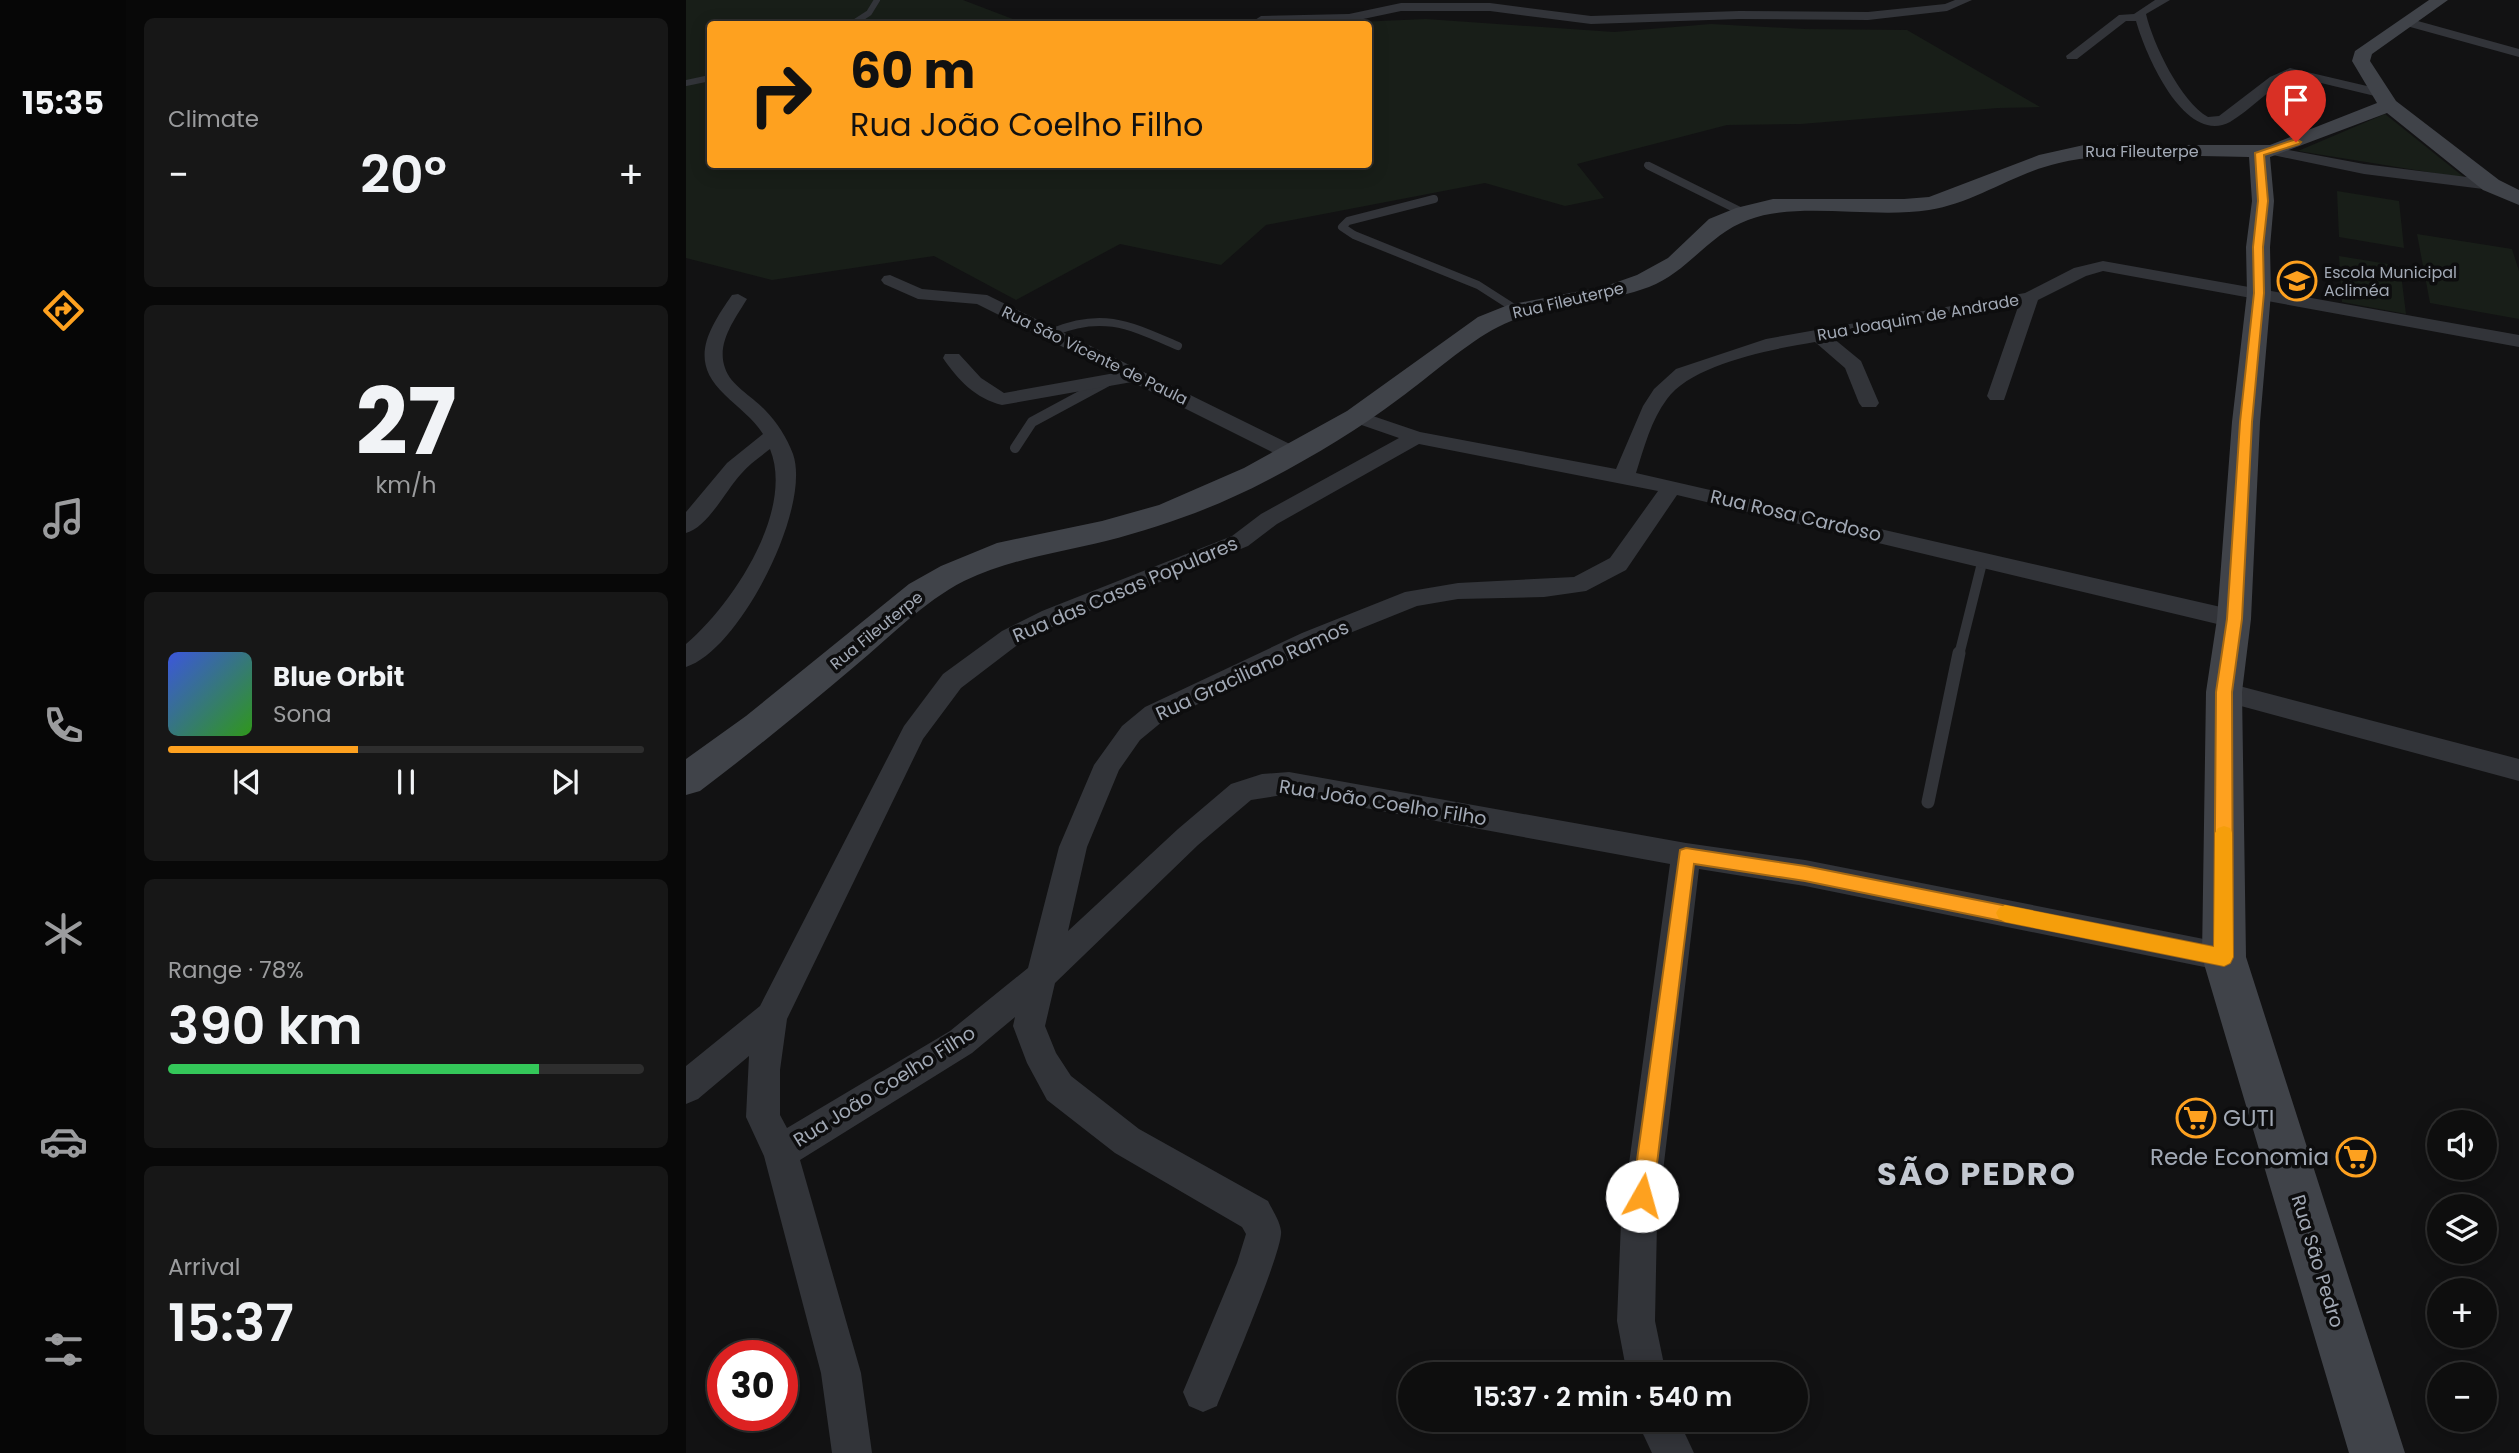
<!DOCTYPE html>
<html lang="en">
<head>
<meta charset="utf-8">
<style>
	body { margin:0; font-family:Poppins,sans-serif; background:#171717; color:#f1f3f6; height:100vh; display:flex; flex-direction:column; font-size:26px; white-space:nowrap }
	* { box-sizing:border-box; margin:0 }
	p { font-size:23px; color:#9b9c9e }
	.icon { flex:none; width:38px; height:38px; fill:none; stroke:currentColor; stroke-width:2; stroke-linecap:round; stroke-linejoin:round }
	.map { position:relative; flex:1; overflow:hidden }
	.drawer { display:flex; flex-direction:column; gap:18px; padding:18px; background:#080808; width:560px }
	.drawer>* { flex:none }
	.banner { position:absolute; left:21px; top:21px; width:665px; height:147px; border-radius:7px; box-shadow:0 4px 18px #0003,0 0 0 2px #2e2e2e; background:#fea11f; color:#111; overflow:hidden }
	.tools { position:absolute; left:1741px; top:1110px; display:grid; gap:14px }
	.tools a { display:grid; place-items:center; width:70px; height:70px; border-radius:50%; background:#0e0e0e; box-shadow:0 4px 18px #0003,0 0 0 2px #2e2e2e; font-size:35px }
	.speed { position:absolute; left:21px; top:1340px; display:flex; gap:14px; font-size:35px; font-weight:700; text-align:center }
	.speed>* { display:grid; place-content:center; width:91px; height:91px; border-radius:50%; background:#0e0e0e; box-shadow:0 4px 18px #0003,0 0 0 2px #2e2e2e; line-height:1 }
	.speed .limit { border:10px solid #d22; background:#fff; color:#111 }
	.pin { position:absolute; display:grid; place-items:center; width:60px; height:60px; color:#fff; margin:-72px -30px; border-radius:50% 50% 50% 0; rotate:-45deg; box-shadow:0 0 7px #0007 }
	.pin .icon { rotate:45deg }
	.me { position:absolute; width:77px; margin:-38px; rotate:7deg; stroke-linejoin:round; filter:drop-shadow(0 0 5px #0008) }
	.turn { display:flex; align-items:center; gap:24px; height:147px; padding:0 28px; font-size:32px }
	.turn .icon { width:91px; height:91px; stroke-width:2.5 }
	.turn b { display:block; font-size:49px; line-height:60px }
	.big { font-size:52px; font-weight:600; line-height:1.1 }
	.drawer .card { flex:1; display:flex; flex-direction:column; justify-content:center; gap:10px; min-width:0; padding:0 24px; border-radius:10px; background:#171717 }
	.drawer .dial { align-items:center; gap:0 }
	.dial b { font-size:91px; line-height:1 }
	.song { display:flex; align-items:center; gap:21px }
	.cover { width:84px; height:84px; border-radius:10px; background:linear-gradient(135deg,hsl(230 70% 55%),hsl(110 70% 35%)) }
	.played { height:7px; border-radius:4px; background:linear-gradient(90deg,#fea11f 40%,#2e2e2e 40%) }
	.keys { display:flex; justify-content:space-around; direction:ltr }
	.heat { display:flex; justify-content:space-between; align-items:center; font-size:38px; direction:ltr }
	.charge { height:10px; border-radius:5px; background:linear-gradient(90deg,#34c759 78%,#2e2e2e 0) }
	.trip { position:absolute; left:712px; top:1362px; width:410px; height:70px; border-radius:35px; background:#0e0e0e; box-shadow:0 4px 18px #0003,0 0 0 2px #2e2e2e; font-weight:600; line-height:70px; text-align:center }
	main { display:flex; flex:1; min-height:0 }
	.tab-bar { display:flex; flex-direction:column; width:126px; justify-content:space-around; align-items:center; background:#060606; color:#9b9c9e }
	.tab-bar .icon { width:49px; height:49px }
	.tab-bar .on { color:#fea11f }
	.tab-bar b { font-size:32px; color:#f1f3f6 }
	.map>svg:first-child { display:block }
	.green { fill:#181e18 }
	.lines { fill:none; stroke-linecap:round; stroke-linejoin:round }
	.lane-far3 { stroke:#323439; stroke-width:6 }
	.lane-far2 { stroke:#323439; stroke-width:8 }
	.lane-far1 { stroke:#323439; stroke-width:10 }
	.lane { stroke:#323439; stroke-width:13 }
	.street { fill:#323439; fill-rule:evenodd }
	.secondary { fill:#404349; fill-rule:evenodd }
	.route { fill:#fea11f; stroke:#a56914; stroke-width:2 }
	.slow { fill:#f59e0b }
	.labels { text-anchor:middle; stroke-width:7; stroke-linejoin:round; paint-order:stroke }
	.far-street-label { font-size:16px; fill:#a2a9b5; stroke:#0d0d0e }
	.far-poi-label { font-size:16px; fill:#a2a9b5; stroke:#0d0d0e; text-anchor:start }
	.street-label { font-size:19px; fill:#a2a9b5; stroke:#0d0d0e }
	.near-poi-label { font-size:23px; fill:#a2a9b5; stroke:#0d0d0e; text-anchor:start }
	.near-district-label { font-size:32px; font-weight:bold; letter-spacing:2px; fill:#c3c8d1; stroke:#0d0d0e }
</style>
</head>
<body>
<main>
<nav class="tab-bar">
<b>15:35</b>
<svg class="icon on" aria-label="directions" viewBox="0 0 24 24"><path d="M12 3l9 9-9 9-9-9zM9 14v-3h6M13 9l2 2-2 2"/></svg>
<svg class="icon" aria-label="music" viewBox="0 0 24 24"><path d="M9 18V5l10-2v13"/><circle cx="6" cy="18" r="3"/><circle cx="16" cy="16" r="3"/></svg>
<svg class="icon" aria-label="phone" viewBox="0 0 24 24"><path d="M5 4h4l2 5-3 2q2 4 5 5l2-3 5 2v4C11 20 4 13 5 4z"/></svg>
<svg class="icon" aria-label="climate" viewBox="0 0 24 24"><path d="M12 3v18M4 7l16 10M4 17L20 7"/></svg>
<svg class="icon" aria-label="car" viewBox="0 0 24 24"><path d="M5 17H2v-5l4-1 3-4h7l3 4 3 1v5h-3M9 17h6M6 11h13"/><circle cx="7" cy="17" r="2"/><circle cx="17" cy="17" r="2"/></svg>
<svg class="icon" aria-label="filters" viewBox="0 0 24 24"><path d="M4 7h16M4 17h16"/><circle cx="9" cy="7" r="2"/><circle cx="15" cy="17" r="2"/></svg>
</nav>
<section class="drawer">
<div class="card"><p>Climate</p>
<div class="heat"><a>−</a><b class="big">20°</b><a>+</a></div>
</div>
<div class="card dial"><b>27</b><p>km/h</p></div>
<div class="card">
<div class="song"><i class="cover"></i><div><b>Blue Orbit</b><p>Sona</p></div></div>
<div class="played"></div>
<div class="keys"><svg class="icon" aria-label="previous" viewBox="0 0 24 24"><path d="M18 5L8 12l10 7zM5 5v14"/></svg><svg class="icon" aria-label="pause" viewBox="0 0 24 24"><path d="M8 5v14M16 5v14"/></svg><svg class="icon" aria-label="next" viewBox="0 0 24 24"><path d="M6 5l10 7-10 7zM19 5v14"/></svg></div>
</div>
<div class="card"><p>Range · 78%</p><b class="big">390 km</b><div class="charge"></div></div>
<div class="card"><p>Arrival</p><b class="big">15:37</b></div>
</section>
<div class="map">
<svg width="1833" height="1453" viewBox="0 0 1833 1453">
	<rect width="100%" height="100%" fill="#121213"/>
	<!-- green -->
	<g class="green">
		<path d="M0,0H277L340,24H24V164H682V24H625L740,19L928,32L1025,24L1119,29L1221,30L1354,107L1312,108L1115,124L1041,125L891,164L918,198L879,206L799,183L580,225L535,265L434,244L330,300L248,256L86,280L0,258Z"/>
		<path d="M1699,114L1779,178L1612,151Z"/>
		<path d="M1651,191L1713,201L1718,248L1653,237Z"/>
		<path d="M1731,234L1826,249L1833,271V319L1744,303Z"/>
		<path d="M1653,256L1714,266L1720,314L1656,302Z"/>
	</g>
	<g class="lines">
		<!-- lane-far3 -->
		<g class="lane-far3">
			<path d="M166,24L183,13L191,0"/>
			<path d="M0,83L24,78"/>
			<path d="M961,165L967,168"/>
		</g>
		<!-- lane-far2 -->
		<g class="lane-far2">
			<path d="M963,166L1058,213"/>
			<path d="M748,199L662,221L656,227L668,235L792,285L831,310"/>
			<path d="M367,332C418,311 445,326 492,346"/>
		</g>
		<!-- lane-far1 -->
		<g class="lane-far1">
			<path d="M329,448L346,422L422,381"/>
			<path d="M1273,655L1297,559"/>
		</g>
		<!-- lane -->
		<path class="lane" d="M1242,802L1273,653"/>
		<!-- street -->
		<g class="street">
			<path d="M1269,0H1286L1261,11L1182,20L1053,19L905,24L804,11H715L663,22L575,24L569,20L575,16L663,14L715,3H804L905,16L1053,11L1182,12L1259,4Z"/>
			<path d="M1469,0H1484L1460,14C1467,44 1495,102 1522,117L1533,116L1584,77L1604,68L1698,90L1700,93L1693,97L1606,76C1583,89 1566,109 1544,122C1498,146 1459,53 1450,21H1440L1391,59H1381L1380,56L1433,15L1448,14Z"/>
			<path d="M1721,18L1833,49V57L1717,25L1715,22Z"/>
			<path d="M1587,147L1678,164L1805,180L1813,185L1805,190L1678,174L1582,154L1580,151L1582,148Z"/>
			<path d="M1417,261L1833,335V347L1417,271L1400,276L1352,300L1318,400H1304L1301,396L1333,304L1147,338L1175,361L1193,403L1190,407H1176L1173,403L1159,368L1129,342C1087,349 1006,364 981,399C965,420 958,448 950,473L1548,610L1557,613L1560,619L1557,625L1548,628L991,495L940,570L900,591L858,597L772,599L731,606L634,645L477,721L454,740L433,770L401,847L382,931L492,829L545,784L576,774L603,772L1000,843L1119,860L1538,943L1549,947L1553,957L1549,967L1538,971L1119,886L1013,869L971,1222L969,1321L980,1374H941L931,1321L935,1222L984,864L603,794L565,800L512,845L369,983L359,1026L370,1053L385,1076L453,1129L582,1201C586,1210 594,1221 595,1231C598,1248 541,1381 531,1406L517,1412L503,1406L497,1392L551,1263L560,1234L556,1227L429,1153L361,1100L341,1063L327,1026L329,1017L286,1053L114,1160L175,1373L186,1453H146L135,1373L78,1156L60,1117L63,1056L12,1099L0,1104V1066L74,1006L218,726L257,674L316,631L356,611L546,536L575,514L713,438L664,421L661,417L664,413H678L734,432L930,469L957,406L968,389L990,369L1080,339L1339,293L1388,268ZM733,444L972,491L924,558L888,577L772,583L719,592L616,633L459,707L436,726L408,765L373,847L342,968L264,1031L101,1128L94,1115V1070L101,1019L237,739L275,688L334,643L374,623L562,546L591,524Z"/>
			<path d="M204,275L236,289L301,295L614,449L617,454L614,459H600L446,382L316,405C290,399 271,379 257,358L259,354H273L295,378L318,393L429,373L291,304L232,299L198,284L195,280L198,276Z"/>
			<path d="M52,294L61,299C49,319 30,343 39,368C45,386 66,396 79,410C91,422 101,438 107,454C126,508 53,651 0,667V644C46,605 109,511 84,449C74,457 63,464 55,474C40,490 22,527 0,533V512L41,463L77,434C67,418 52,408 39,395C2,361 22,330 46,295Z"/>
			<path d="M1538,682L1833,759V781L1529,699L1525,692L1529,685Z"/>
			<path d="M950,1419H992L1008,1453H966Z"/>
		</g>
		<!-- secondary -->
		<path class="secondary" d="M1743,0H1762L1686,54L1684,61L1710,101L1813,180L1833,190V205L1797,190L1701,113L1584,157L1588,201L1584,247L1585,293L1574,422L1565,619L1556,692L1560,957L1719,1453H1663L1516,957L1520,692L1531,619L1546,422L1561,293L1560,247L1566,201L1563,157C1506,157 1427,150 1373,163C1328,173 1289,203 1243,210C1187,219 1111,201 1062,220C1023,234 1002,272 963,287C915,305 857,304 812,327C782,342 743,377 714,398C673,429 628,456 582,480C531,507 475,527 420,541C371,553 324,559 278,581C237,602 204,637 169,666C118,709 67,751 14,791L0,795V759L60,716L223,584L255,566L311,543L416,521L473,505L558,468L661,411L792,317L822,305L920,286L951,275L982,258L1023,219L1050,208L1087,199H1218L1243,197L1353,155L1398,145H1584L1691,103L1666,61L1669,51Z"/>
	</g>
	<!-- route -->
	<path class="route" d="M1610,139L1615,142L1613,144L1578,155L1582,201L1577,247L1578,293L1566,422L1556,619L1546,692L1547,957L1544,963L1538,966L1119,881L1008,864L967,1196L964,1203L956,1206L949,1203L946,1196L994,850L1000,848L1119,866L1528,947L1530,692L1541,619L1554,422L1568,293L1567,247L1572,201L1569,153Z"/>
	<!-- slow -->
	<path class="slow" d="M1538,826L1544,828L1546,833L1547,957L1544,963L1538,966L1319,922L1313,919L1310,913L1313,908L1319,905L1528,947L1529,833L1532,828Z"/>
	<!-- icons -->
	<defs>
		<symbol id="school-ring" viewBox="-11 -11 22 22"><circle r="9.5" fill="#0d0d0e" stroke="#fea11f" stroke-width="1.5"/><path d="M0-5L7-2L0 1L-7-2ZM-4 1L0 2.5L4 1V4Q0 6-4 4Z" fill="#fea11f"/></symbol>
		<symbol id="supermarket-ring" viewBox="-11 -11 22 22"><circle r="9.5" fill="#0d0d0e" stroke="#fea11f" stroke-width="1.5"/><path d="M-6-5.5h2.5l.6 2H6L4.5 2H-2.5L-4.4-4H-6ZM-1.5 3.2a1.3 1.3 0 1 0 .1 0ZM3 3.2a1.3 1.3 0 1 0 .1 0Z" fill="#fea11f"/></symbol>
	</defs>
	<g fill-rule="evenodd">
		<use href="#school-ring" x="1589" y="259" width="44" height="44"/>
		<use href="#supermarket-ring" x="1488" y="1096" width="44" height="44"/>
		<use href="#supermarket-ring" x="1648" y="1135" width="44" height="44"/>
	</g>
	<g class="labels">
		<!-- far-street labels -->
		<g class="far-street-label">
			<text x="1456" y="157">Rua Fileuterpe</text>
			<text transform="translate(882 300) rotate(-13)" y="6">Rua Fileuterpe</text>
			<text transform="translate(1232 317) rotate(-10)" y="6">Rua Joaquim de Andrade</text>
			<text transform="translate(409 355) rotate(26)" y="6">Rua São Vicente de Paula</text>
			<text transform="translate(190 630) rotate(-39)" y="6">Rua Fileuterpe</text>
		</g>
		<!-- far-poi labels -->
		<g class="far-poi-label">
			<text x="1638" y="278">Escola Municipal<tspan x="1638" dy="18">Acliméa</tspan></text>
		</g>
		<!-- street labels -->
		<g class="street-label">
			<text transform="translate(1110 515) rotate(13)" y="7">Rua Rosa Cardoso</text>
			<text transform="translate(439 589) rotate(-23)" y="7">Rua das Casas Populares</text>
			<text transform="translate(566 670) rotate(-25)" y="7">Rua Graciliano Ramos</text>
			<text transform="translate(697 802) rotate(9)" y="7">Rua João Coelho Filho</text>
			<text transform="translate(198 1086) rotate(-32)" y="7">Rua João Coelho Filho</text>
			<text transform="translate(1632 1261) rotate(73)" y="7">Rua São Pedro</text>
		</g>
		<!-- near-poi labels -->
		<g class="near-poi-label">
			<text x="1537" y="1126">GUTI</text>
			<text x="1643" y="1165" text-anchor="end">Rede Economia</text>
		</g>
		<!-- near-district labels -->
		<g class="near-district-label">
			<text x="1291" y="1185">SÃO PEDRO</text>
		</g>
	</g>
</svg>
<div class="tools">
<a><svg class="icon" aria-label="sound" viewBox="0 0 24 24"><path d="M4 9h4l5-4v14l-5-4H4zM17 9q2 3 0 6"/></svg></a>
<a><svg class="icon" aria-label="layers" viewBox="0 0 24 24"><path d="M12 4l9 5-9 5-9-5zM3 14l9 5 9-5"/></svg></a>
<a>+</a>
<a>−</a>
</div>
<div class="speed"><div class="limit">30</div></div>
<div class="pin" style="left:1610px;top:142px;background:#d93025"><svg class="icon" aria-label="arrive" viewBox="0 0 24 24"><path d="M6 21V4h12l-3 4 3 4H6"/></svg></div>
<svg class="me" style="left:956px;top:1196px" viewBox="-20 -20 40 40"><circle r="19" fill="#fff"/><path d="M0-13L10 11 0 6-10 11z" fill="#fea11f"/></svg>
<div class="trip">15:37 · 2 min · 540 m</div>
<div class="banner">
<div class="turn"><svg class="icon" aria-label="right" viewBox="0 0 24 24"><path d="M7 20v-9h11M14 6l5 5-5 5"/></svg><div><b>60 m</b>Rua João Coelho Filho</div></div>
</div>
</div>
</main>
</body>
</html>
